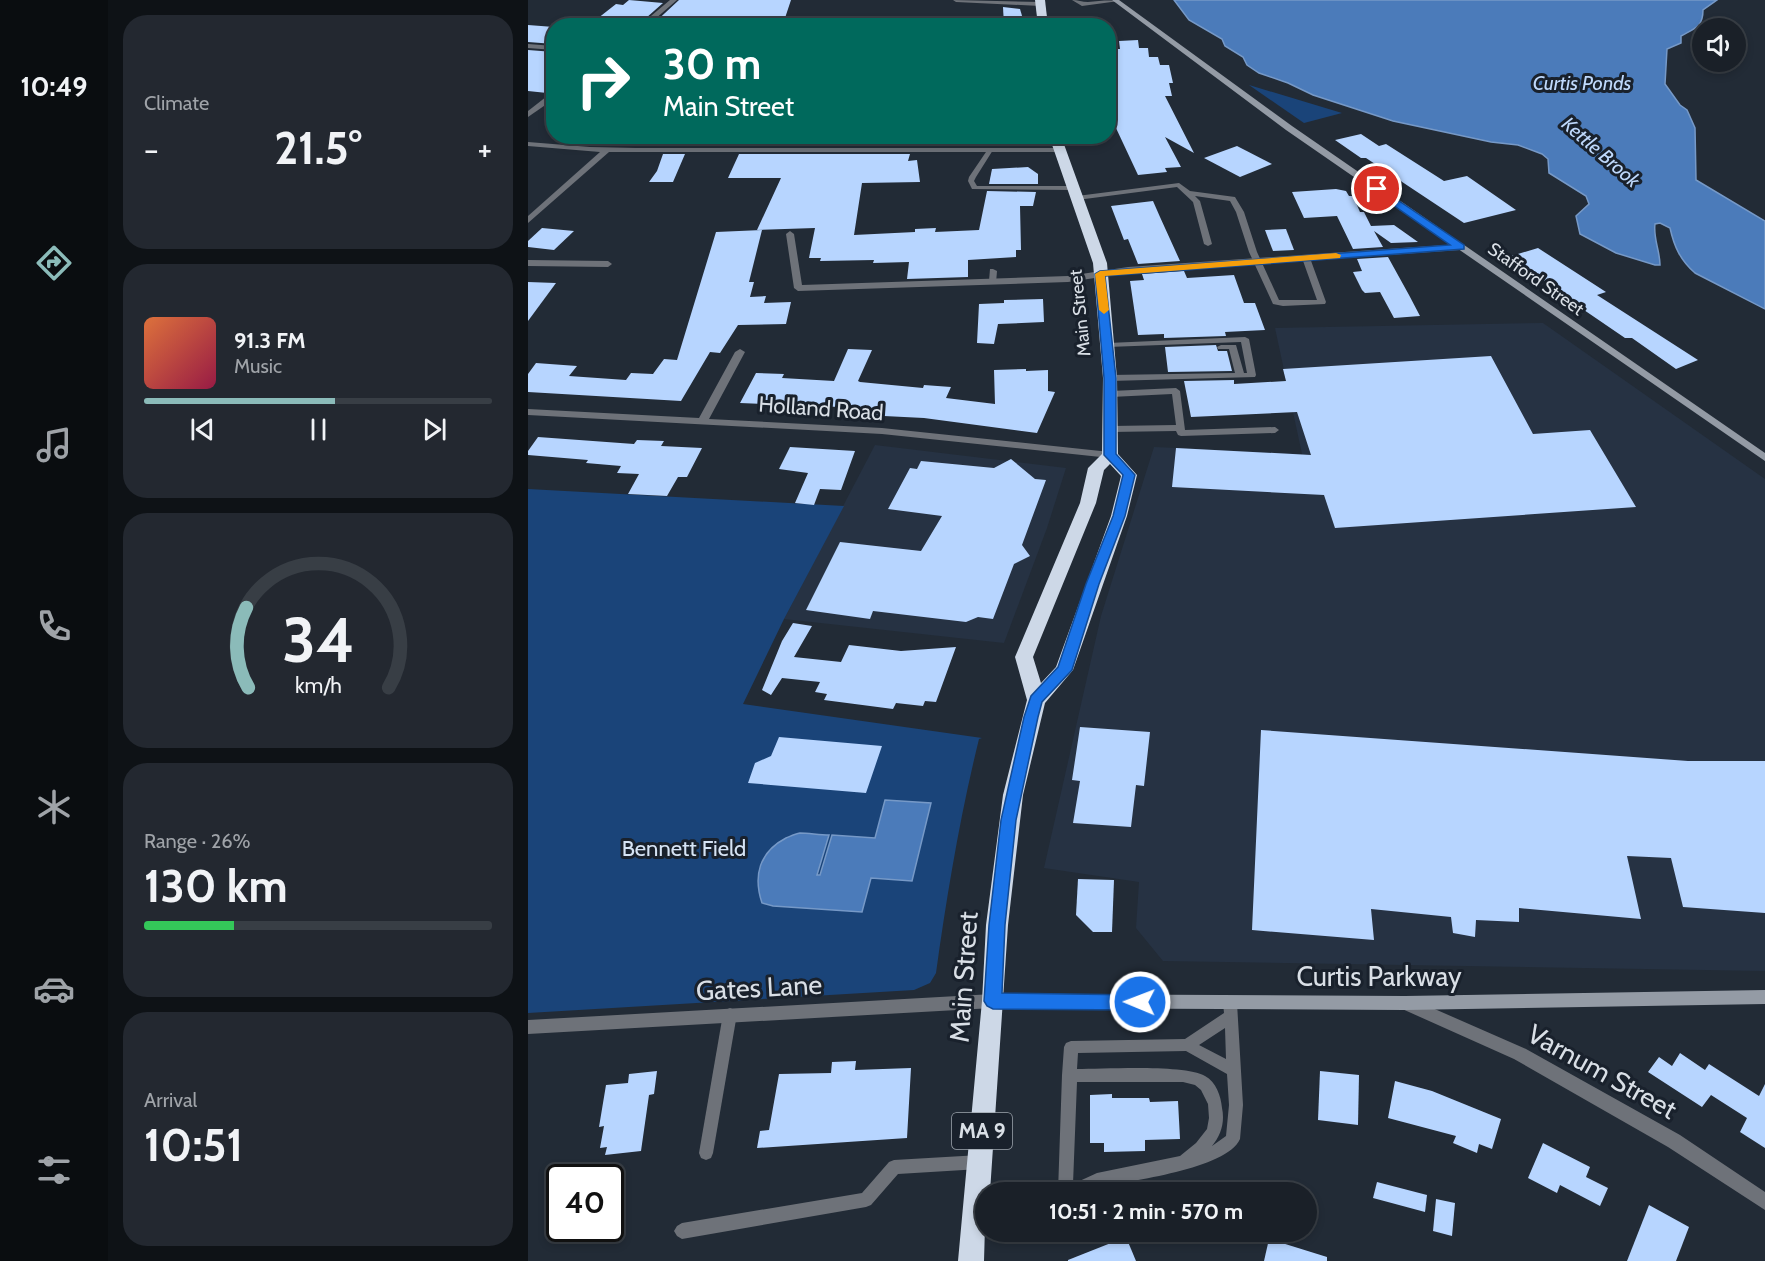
<!DOCTYPE html>
<html lang="en">
<head>
<meta charset="utf-8">
<style>
	body { margin:0; font-family:Cabin,sans-serif; background:#232830; color:#f1f3f6; height:100vh; display:flex; flex-direction:column; font-size:22px; white-space:nowrap }
	* { box-sizing:border-box; margin:0 }
	p { font-size:20px; color:#9fa3a8 }
	.icon { flex:none; width:33px; height:33px; fill:none; stroke:currentColor; stroke-width:2; stroke-linecap:round; stroke-linejoin:round }
	.map { position:relative; flex:1; overflow:hidden }
	.side { display:flex; flex-direction:column; gap:15px; padding:15px; background:#0e1216; width:420px }
	.side>* { flex:none }
	.banner { position:absolute; left:18px; top:18px; width:570px; height:126px; border-radius:24px; box-shadow:0 3px 9px #0003,0 0 0 2px #383e45; background:#00695c; color:#fff; overflow:hidden }
	.fabs { position:absolute; left:1164px; top:18px; display:grid; gap:12px }
	.fabs a { display:grid; place-items:center; width:54px; height:54px; border-radius:50%; background:#1a2028; box-shadow:0 3px 9px #0003,0 0 0 2px #383e45; font-size:30px }
	.speed { position:absolute; left:18px; top:1164px; display:flex; gap:12px; font-size:30px; font-weight:700; text-align:center }
	.speed>* { display:grid; place-content:center; width:78px; height:78px; border-radius:50%; background:#1a2028; box-shadow:0 3px 9px #0003,0 0 0 2px #383e45; line-height:1 }
	.speed .limit { border:3px solid #111; border-radius:9px; background:#fff; color:#111 }
	.pin { position:absolute; display:grid; place-items:center; width:51px; height:51px; color:#fff; margin:-26px; border:3px solid #fff; border-radius:50%; box-shadow:0 2px 6px #0007 }
	.me { position:absolute; width:66px; margin:-33px; rotate:271deg; stroke-linejoin:round; filter:drop-shadow(0 0 4px #0008) }
	.turn { display:flex; align-items:center; gap:21px; height:126px; padding:0 18px; font-size:27px }
	.turn .icon { width:78px; height:78px; stroke-width:2.5 }
	.turn b { display:block; font-size:42px; line-height:51px }
	.big { font-size:45px; font-weight:700; line-height:1.1 }
	.side .tile { flex:1; display:flex; flex-direction:column; justify-content:center; gap:9px; min-width:0; padding:0 21px; border-radius:24px; background:#232830 }
	.side .dial { align-items:center; gap:0 }
	.dial svg { height:156px; overflow:visible; fill:none; stroke:#383e45; stroke-width:7; stroke-linecap:round; text-anchor:middle }
	.dial text { fill:#f1f3f6; stroke:none }
	.song { display:flex; align-items:center; gap:18px }
	.cover { width:72px; height:72px; border-radius:9px; background:linear-gradient(135deg,hsl(20 70% 55%),hsl(340 70% 35%)) }
	.played { height:6px; border-radius:3px; background:linear-gradient(90deg,#8bbbb9 55%,#383e45 55%) }
	.keys { display:flex; justify-content:space-around; direction:ltr }
	.heat { display:flex; justify-content:space-between; align-items:center; font-size:33px; direction:ltr }
	.charge { height:9px; border-radius:4px; background:linear-gradient(90deg,#34c759 26%,#383e45 0) }
	.trip { position:absolute; left:447px; top:1182px; width:342px; height:60px; border-radius:30px; background:#1a2028; box-shadow:0 3px 9px #0003,0 0 0 2px #383e45; font-weight:700; line-height:60px; text-align:center }
	main { display:flex; flex:1; min-height:0 }
	.tab-bar { display:flex; flex-direction:column; width:108px; justify-content:space-around; align-items:center; background:#0a0d10; color:#9fa3a8 }
	.tab-bar .icon { width:42px; height:42px }
	.tab-bar .on { color:#8bbbb9 }
	.tab-bar b { font-size:27px; color:#f1f3f6 }
	.map>svg:first-child { display:block }
	.built { fill:#263243 }
	.green { fill:#1a4479 }
	.water { fill:#4b7bba; stroke:#7699c7; stroke-width:1.5 }
	.building { fill:#b7d5ff }
	.lines { fill:none; stroke-linecap:round; stroke-linejoin:round }
	.lane { fill:#6e7279; fill-rule:evenodd }
	.street { fill:#6e7279; fill-rule:evenodd }
	.secondary { fill:#949ba5; fill-rule:evenodd }
	.highway { fill:#cdd8e7; fill-rule:evenodd }
	.route { fill:#1a73e8; stroke:#114b97; stroke-width:1.5 }
	.slow { fill:#f59e0b }
	.labels { text-anchor:middle; stroke-width:6; stroke-linejoin:round; paint-order:stroke }
	.far-street-label { font-size:18px; fill:#d9dfe6; stroke:#19212c }
	.far-water-label { font-size:20px; font-style:italic; fill:#bfd9fc; stroke:#19212c }
	.shield { fill:#19212c; stroke:#9fa6ae; stroke-width:1.5 }
	.shield-label { font-size:21px; font-weight:bold; fill:#d9dfe6 }
	.street-label { font-size:22px; fill:#d9dfe6; stroke:#19212c }
	.park-label { font-size:22px; fill:#d6e4f5; stroke:#19212c }
	.near-street-label { font-size:27px; fill:#d9dfe6; stroke:#19212c }
</style>
</head>
<body>
<main>
<nav class="tab-bar">
<b>10:49</b>
<svg class="icon on" aria-label="directions" viewBox="0 0 24 24"><path d="M12 3l9 9-9 9-9-9zM9 14v-3h6M13 9l2 2-2 2"/></svg>
<svg class="icon" aria-label="music" viewBox="0 0 24 24"><path d="M9 18V5l10-2v13"/><circle cx="6" cy="18" r="3"/><circle cx="16" cy="16" r="3"/></svg>
<svg class="icon" aria-label="phone" viewBox="0 0 24 24"><path d="M5 4h4l2 5-3 2q2 4 5 5l2-3 5 2v4C11 20 4 13 5 4z"/></svg>
<svg class="icon" aria-label="climate" viewBox="0 0 24 24"><path d="M12 3v18M4 7l16 10M4 17L20 7"/></svg>
<svg class="icon" aria-label="car" viewBox="0 0 24 24"><path d="M5 17H2v-5l4-1 3-4h7l3 4 3 1v5h-3M9 17h6M6 11h13"/><circle cx="7" cy="17" r="2"/><circle cx="17" cy="17" r="2"/></svg>
<svg class="icon" aria-label="filters" viewBox="0 0 24 24"><path d="M4 7h16M4 17h16"/><circle cx="9" cy="7" r="2"/><circle cx="15" cy="17" r="2"/></svg>
</nav>
<section class="side">
<div class="tile"><p>Climate</p>
<div class="heat"><a>−</a><b class="big">21.5°</b><a>+</a></div>
</div>
<div class="tile">
<div class="song"><i class="cover"></i><div><b>91.3 FM</b><p>Music</p></div></div>
<div class="played"></div>
<div class="keys"><svg class="icon" aria-label="previous" viewBox="0 0 24 24"><path d="M18 5L8 12l10 7zM5 5v14"/></svg><svg class="icon" aria-label="pause" viewBox="0 0 24 24"><path d="M8 5v14M16 5v14"/></svg><svg class="icon" aria-label="next" viewBox="0 0 24 24"><path d="M6 5l10 7-10 7zM19 5v14"/></svg></div>
</div>
<div class="tile dial"><svg viewBox="0 0 100 80">
<path d="M14 69A42 42 0 1 1 86 69"/>
<path d="M14 69A42 42 0 0 1 13 28" stroke="#8bbbb9"/>
<text x="50" y="56" font-size="32" font-weight="700">34</text>
<text x="50" y="72" font-size="11">km/h</text>
</svg></div>
<div class="tile"><p>Range · 26%</p><b class="big">130 km</b><div class="charge"></div></div>
<div class="tile"><p>Arrival</p><b class="big">10:51</b></div>
</section>
<div class="map">
<svg width="1237" height="1261" viewBox="0 0 1237 1261">
	<rect width="100%" height="100%" fill="#222b36"/>
	<!-- built -->
	<g class="built">
		<path d="M1015,323L1237,479V971L635,961L608,928L611,882L516,868L573,616L626,447L774,454L747,328Z"/>
		<path d="M347,445L538,468L519,528L476,643L256,619Z"/>
	</g>
	<!-- green -->
	<g class="green">
		<path d="M721,85L814,113L776,123Z"/>
		<path d="M0,489L316,506L256,619L215,704L454,738L451,739C432,816 419,894 408,973L402,983L386,990L0,1013Z"/>
	</g>
	<!-- water -->
	<g class="water">
		<path d="M646,0H1189L1175,10C1175,27 1167,28 1153,36V43L1139,49L1137,84L1152,105L1159,110L1167,128L1168,180L1237,221V309L1167,273C1152,260 1146,246 1142,228L1132,223L1127,224C1125,238 1132,251 1132,265H1127L1088,253L1052,234L1048,216L1061,204L1058,196L1021,173L1020,159L1014,154L990,145L963,142L865,121L785,95L760,83L731,73L719,65L715,57L697,46L694,39L661,20Z"/>
		<path d="M357,800L403,803L384,881L343,878L334,912L245,906L234,903C225,876 231,852 258,838C263,836 267,834 272,833C281,833 291,835 301,835L289,875H292L304,835L347,838Z"/>
	</g>
	<!-- building -->
	<g class="building">
		<path d="M101,0L135,3L109,26H60L88,4L95,5Z"/>
		<path d="M151,0H263L257,18H233V26H123Z"/>
		<path d="M475,7L492,9L497,26H476Z"/>
		<path d="M0,25L26,27V44L0,42Z"/>
		<path d="M610,40L611,48H620L621,57H630L632,65H641L645,83H641L644,96H637L666,153L637,137L653,167L637,168L639,172L610,175L580,111V49H592L591,41Z"/>
		<path d="M0,50L26,52V91L19,93L0,91Z"/>
		<path d="M833,134L851,146L858,144L916,181L939,176L988,210L936,223L838,158H833L807,140Z"/>
		<path d="M143,136H164L160,146H139Z"/>
		<path d="M219,136H387L384,146H215Z"/>
		<path d="M709,146L744,164L712,177L676,158Z"/>
		<path d="M135,154H157L145,182H121L129,171Z"/>
		<path d="M211,154H382L380,161L389,160L392,182L334,183L326,235L387,232V229L408,228L407,232L451,230L459,191L508,192L505,206H492L493,250H488V257L440,260V277L379,279L381,262L345,263L346,260L292,261L293,258H281L287,228L229,230L253,178H200Z"/>
		<path d="M500,167L510,174V184H461L464,169Z"/>
		<path d="M808,189L818,191L821,196H825L832,212H836L843,226L866,225L890,242L863,243L846,231L855,247L825,249L809,216L776,218L764,192Z"/>
		<path d="M625,201L632,217L652,261L610,264L600,239L596,240L583,206Z"/>
		<path d="M14,228L46,231L26,250L0,247V241Z"/>
		<path d="M758,229L766,250L745,251L737,230Z"/>
		<path d="M234,230L221,282H226L222,297L238,296L236,303L263,302L258,324L210,325L192,353L182,352L153,401L0,392V374L8,363L49,366L41,376L98,380L103,373L125,374L136,359L149,360L188,232Z"/>
		<path d="M1010,248L1078,292L1069,295L1170,360L1148,369L1104,338H1097L1056,310L1059,309L980,257Z"/>
		<path d="M860,257L881,295L892,316L866,318L852,292L837,293L834,290L825,272L834,271L829,259Z"/>
		<path d="M656,271L659,278L706,275L716,303H727L737,330L697,332L698,336L636,338V334L610,335L602,281L616,280L614,274Z"/>
		<path d="M0,282L28,283L0,321Z"/>
		<path d="M515,299L516,322L470,324L466,344L449,343L451,304L476,303V300Z"/>
		<path d="M688,345L690,351H699L704,371L640,372L637,347Z"/>
		<path d="M320,349L344,350L330,381L332,382L395,388L396,385L423,387L418,398L467,404L466,370L498,369V371L520,370V391L527,392L509,433L396,418L336,415L338,411L312,407L212,403L228,373L256,374L254,378L306,381Z"/>
		<path d="M963,356L1005,434L1062,430L1108,507L807,528L796,495L644,487L648,448L783,455L769,412L663,417L656,381L706,380V384L758,381L755,369Z"/>
		<path d="M10,437L106,444L109,440L136,441L133,446L174,448L159,477H150L139,496L100,494L111,474L89,473L93,466L58,463L60,460L0,455V451Z"/>
		<path d="M262,447L327,451L313,490L292,489L286,505L267,503L280,473L251,469Z"/>
		<path d="M483,459L507,479L518,480L494,545L502,556L486,564L465,619L450,617L438,622L345,611L342,619L278,610L312,542L393,551L414,516L360,509L382,468L389,469L393,461L466,468Z"/>
		<path d="M265,623L284,626L266,657L313,662L321,645L373,651L428,647L408,702L397,701L395,706L368,703L365,709L296,700L299,694L287,692L292,682L254,678L243,695L234,690L254,641Z"/>
		<path d="M552,727L622,732L616,786L608,785L603,827L545,823L552,781L544,780Z"/>
		<path d="M733,730L1160,761H1237V913L1155,907L1143,858L1099,856L1113,919L991,908V922L948,920L947,937L925,933L923,917L843,909L846,940L724,930Z"/>
		<path d="M251,737L354,746L338,793L220,783L227,763L243,756Z"/>
		<path d="M550,879L586,880L584,932H565L548,915Z"/>
		<path d="M1152,1053L1177,1070L1181,1064L1231,1096L1237,1084V1148L1212,1132L1219,1118L1183,1095L1174,1107L1120,1072L1131,1057L1144,1066Z"/>
		<path d="M328,1061L327,1070L383,1068L379,1138L229,1148L232,1131L241,1130L251,1074L303,1073L304,1062Z"/>
		<path d="M129,1071L126,1094L121,1095L113,1151L77,1155L79,1147L72,1148L76,1126L71,1127L78,1085L100,1083L101,1074Z"/>
		<path d="M792,1071L831,1075L830,1125L790,1120Z"/>
		<path d="M867,1081L904,1091L973,1119L964,1149L951,1144L949,1153L925,1143L928,1136L860,1118Z"/>
		<path d="M584,1094V1098H621L622,1102L650,1101L652,1139L617,1140V1151L576,1152V1143H562V1095Z"/>
		<path d="M1015,1143L1062,1167L1058,1177L1080,1188L1072,1206L1032,1185L1029,1193L1000,1178Z"/>
		<path d="M849,1182L899,1195L897,1212L845,1198Z"/>
		<path d="M908,1199L927,1203L924,1236L905,1231Z"/>
		<path d="M1121,1205L1161,1227L1148,1261H1099Z"/>
		<path d="M598,1237L608,1261H540V1260Z"/>
		<path d="M741,1239L799,1257V1261H736Z"/>
	</g>
	<g class="lines">
		<!-- lane -->
		<g class="lane">
			<path d="M425,0L512,2L515,4L512,6L428,2Z"/>
			<path d="M544,0C550,0 554,2 560,2C570,1 581,0 591,1L554,6Z"/>
			<path d="M462,148L465,150L448,177L446,181L449,186H545L549,188L545,190L444,189L440,181L441,177L460,149Z"/>
			<path d="M651,183L662,191L707,197L716,212L729,252L751,300H789L774,258L778,256L782,258L798,302L797,304L755,306L745,304L721,252L708,212L702,201L667,196L672,201L684,244L680,246L676,244L665,202L649,187L549,200L545,198L549,196Z"/>
			<path d="M462,269H465L469,271L468,283H465L461,281Z"/>
			<path d="M717,337L721,339L728,375L727,377L582,381L578,378L582,375L707,373L701,349H690L689,347L693,345H708L716,373H719L713,342L580,347L576,345L580,343Z"/>
			<path d="M648,388L652,391L657,430L747,427L751,430L747,433L653,436L650,435L648,431L583,432L579,429L583,426L648,425L644,394L583,397L579,394L583,391Z"/>
			<path d="M702,997L707,999L709,1003L715,1105L712,1139C699,1169 602,1181 570,1187L558,1192H530L534,1075L536,1047L538,1043L543,1041L657,1039L696,1013L695,1003L697,999ZM697,1028L698,1059L671,1045ZM658,1051L699,1074L701,1105L698,1136L684,1146C693,1135 697,1122 694,1108C693,1096 688,1082 677,1076C656,1064 577,1069 549,1069L550,1053ZM549,1082H655L667,1085L673,1090L680,1104L681,1118L679,1129L668,1143L652,1156L569,1173L545,1184Z"/>
			<path d="M202,1008L207,1010L209,1014L185,1153L183,1158L178,1160L173,1158L171,1153L195,1014L197,1010Z"/>
			<path d="M452,1155L457,1157L459,1162L457,1167L452,1169L370,1174L343,1205L338,1207L154,1239L149,1236L146,1231L149,1226L154,1223L334,1193L361,1162L366,1160Z"/>
		</g>
		<!-- street -->
		<g class="street">
			<path d="M142,0H149L119,26H111Z"/>
			<path d="M0,44L26,46V50L0,48Z"/>
			<path d="M23,93H26V99L0,117V111Z"/>
			<path d="M0,142L62,147L108,148H531L535,150L531,152H81L0,223V216L72,152L0,146Z"/>
			<path d="M262,231L266,234L274,285L540,276L600,267L932,244L936,247L932,250L600,273L540,282L270,291L266,288L258,234Z"/>
			<path d="M0,260L80,261L84,264L80,267L0,266Z"/>
			<path d="M212,349L217,352L181,419L354,428L582,452L587,455L582,458L354,434L0,415V409L171,418L207,352Z"/>
			<path d="M465,994L470,996L473,1001L470,1006L465,1008L0,1034V1020Z"/>
			<path d="M877,996L998,1049L1152,1135L1237,1192V1210L1140,1147L986,1059L872,1008L869,1003L872,998Z"/>
		</g>
		<!-- secondary -->
		<g class="secondary">
			<path d="M584,0H591L764,126L1237,453V461L758,130Z"/>
			<path d="M1237,990V1004L877,1010L465,1008L460,1006L457,1001L460,996L465,994L877,996Z"/>
		</g>
		<!-- highway -->
		<g class="highway">
			<path d="M507,0H517L520,26H510Z"/>
			<path d="M521,136H533L579,263L589,378L590,454L609,475L599,516L545,670L517,703L495,795L480,925L462,1192H458L456,1261H430L454,1001L458,925L475,795L499,700L487,657L552,503L560,468L574,454L575,378L565,263ZM582,464L593,476L583,516L528,667L513,683L505,657L568,503L576,470Z"/>
		</g>
	</g>
	<!-- route -->
	<path class="route" d="M849,186L936,245V249L577,276L588,378V454L607,475L597,516L571,584L544,670L514,702L510,717L488,820L477,925L474,993L612,995L619,997L621,1002L619,1008L612,1010L465,1009L459,1006L456,1001L461,925L473,820L496,717L503,696L530,667L558,584L585,516L595,475L576,455V378L567,274L572,271L922,245L845,191V187Z"/>
	<!-- slow -->
	<path class="slow" d="M808,253L813,255L812,258L577,276L581,310L576,314L571,310L567,274L572,271Z"/>
	<g class="labels">
		<!-- far-street labels -->
		<g class="far-street-label">
			<text transform="translate(1008 279) rotate(35)" y="6">Stafford Street</text>
			<text transform="translate(552 313) rotate(-96)" y="6">Main Street</text>
		</g>
		<!-- far-water labels -->
		<g class="far-water-label">
			<text x="1054" y="90">Curtis Ponds</text>
			<text transform="translate(1073 152) rotate(41)" y="7">Kettle Brook</text>
		</g>
		<!-- shield labels -->
		<rect class="shield" x="424" y="1113" width="60" height="36" rx="4.5"/>
		<g class="shield-label">
			<text x="454" y="1138">MA 9</text>
		</g>
		<!-- street labels -->
		<g class="street-label">
			<text transform="translate(293 408) rotate(4)" y="8">Holland Road</text>
		</g>
		<!-- park labels -->
		<g class="park-label">
			<text x="156" y="856">Bennett Field</text>
		</g>
		<!-- near-street labels -->
		<g class="near-street-label">
			<text transform="translate(436 977) rotate(-86)" y="9">Main Street</text>
			<text x="851" y="986">Curtis Parkway</text>
			<text transform="translate(231 988) rotate(-3)" y="9">Gates Lane</text>
			<text transform="translate(1074 1072) rotate(29)" y="9">Varnum Street</text>
		</g>
	</g>
</svg>
<div class="fabs">
<a><svg class="icon" aria-label="sound" viewBox="0 0 24 24"><path d="M4 9h4l5-4v14l-5-4H4zM17 9q2 3 0 6"/></svg></a>
</div>
<div class="speed"><div class="limit">40</div></div>
<div class="pin" style="left:849px;top:189px;background:#d93025"><svg class="icon" aria-label="arrive" viewBox="0 0 24 24"><path d="M6 21V4h12l-3 4 3 4H6"/></svg></div>
<svg class="me" style="left:612px;top:1002px" viewBox="-20 -20 40 40"><circle r="17" fill="#1a73e8" stroke="#fff" stroke-width="3"/><path d="M0-11L8 9 0 5-8 9z" fill="#fff"/></svg>
<div class="trip">10:51 · 2 min · 570 m</div>
<div class="banner">
<div class="turn"><svg class="icon" aria-label="right" viewBox="0 0 24 24"><path d="M7 20v-9h11M14 6l5 5-5 5"/></svg><div><b>30 m</b>Main Street</div></div>
</div>
</div>
</main>
</body>
</html>
